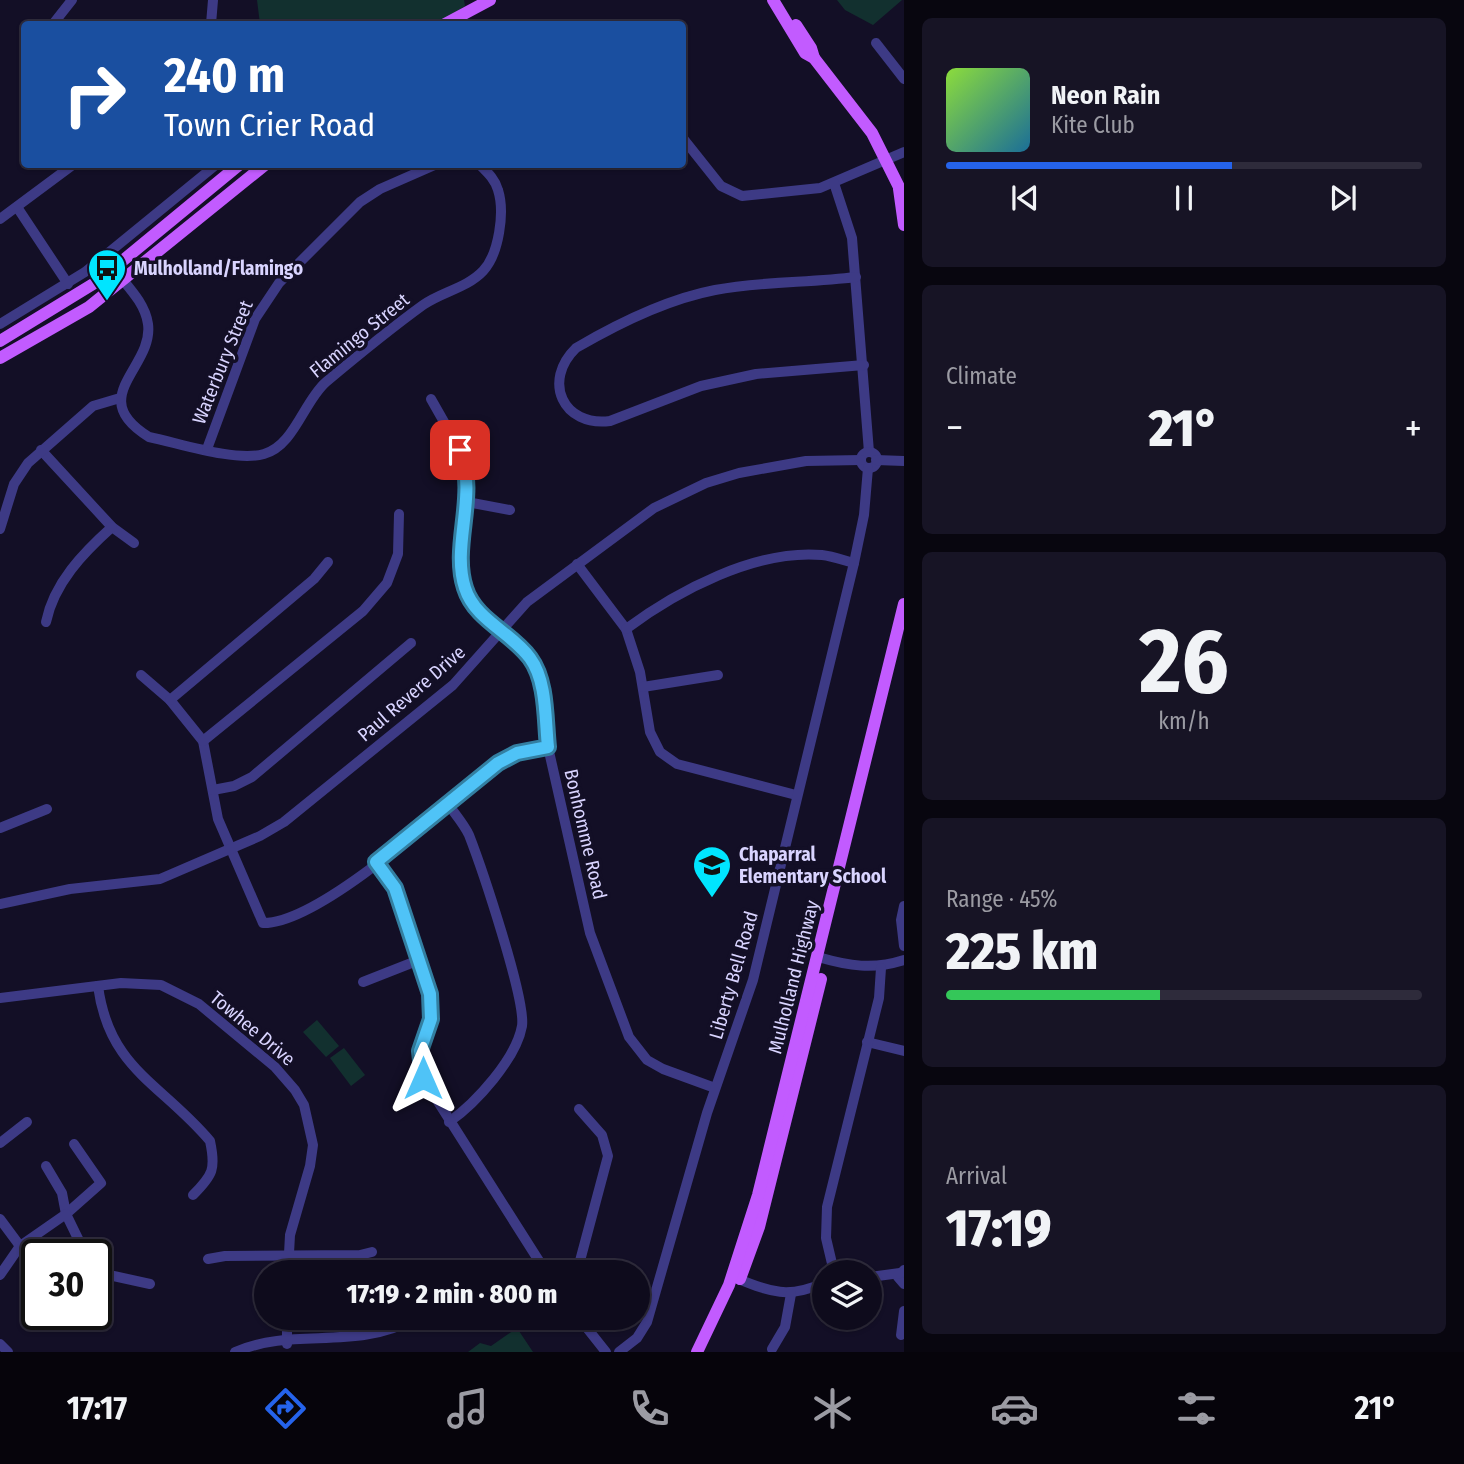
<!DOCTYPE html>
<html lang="en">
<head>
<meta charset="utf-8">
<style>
	body { margin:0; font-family:"Fira Sans Condensed",sans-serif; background:#171425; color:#f1f3f6; height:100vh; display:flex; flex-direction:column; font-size:26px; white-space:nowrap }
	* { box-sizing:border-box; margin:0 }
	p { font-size:23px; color:#9b9ba3 }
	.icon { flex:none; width:38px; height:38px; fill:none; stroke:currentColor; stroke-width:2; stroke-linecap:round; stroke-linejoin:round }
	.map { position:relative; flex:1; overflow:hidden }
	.side { display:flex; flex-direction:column; gap:18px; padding:18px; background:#08060f; width:560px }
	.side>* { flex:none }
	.hud { position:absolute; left:21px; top:21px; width:665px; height:147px; border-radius:7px; box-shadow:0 2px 5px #0004,0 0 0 2px #2e2b3b; background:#1a4fa0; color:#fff; overflow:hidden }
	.buttons { position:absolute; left:812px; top:1260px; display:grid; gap:14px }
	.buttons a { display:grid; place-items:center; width:70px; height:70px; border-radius:50%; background:#0e0b1c; box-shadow:0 2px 5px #0004,0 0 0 2px #2e2b3b; font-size:35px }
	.speed { position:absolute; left:21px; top:1239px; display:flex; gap:14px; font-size:35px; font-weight:700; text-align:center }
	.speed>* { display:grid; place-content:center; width:91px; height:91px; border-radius:50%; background:#0e0b1c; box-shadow:0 2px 5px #0004,0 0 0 2px #2e2b3b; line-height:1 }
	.speed .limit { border:4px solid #111; border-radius:10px; background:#fff; color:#111 }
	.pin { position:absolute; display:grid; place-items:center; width:60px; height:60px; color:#fff; margin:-30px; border-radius:14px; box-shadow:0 4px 10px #0006 }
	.me { position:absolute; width:77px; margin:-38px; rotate:0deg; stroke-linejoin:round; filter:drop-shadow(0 0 5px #0008) }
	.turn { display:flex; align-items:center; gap:24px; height:147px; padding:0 28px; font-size:32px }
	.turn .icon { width:91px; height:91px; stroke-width:2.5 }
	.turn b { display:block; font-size:49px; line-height:60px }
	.big { font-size:52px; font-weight:800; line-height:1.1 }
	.side .card { flex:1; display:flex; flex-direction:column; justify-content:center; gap:10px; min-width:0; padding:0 24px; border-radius:10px; background:#171425 }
	.side .dial { align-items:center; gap:0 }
	.dial b { font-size:91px; line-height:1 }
	.song { display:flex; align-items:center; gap:21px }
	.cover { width:84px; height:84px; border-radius:10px; background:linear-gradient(135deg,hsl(90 70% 55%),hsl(200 70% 35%)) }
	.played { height:7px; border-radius:4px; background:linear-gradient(90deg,#2563eb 60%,#2e2b3b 60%) }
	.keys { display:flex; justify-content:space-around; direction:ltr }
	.heat { display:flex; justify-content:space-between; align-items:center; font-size:38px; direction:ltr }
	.charge { height:10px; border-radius:5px; background:linear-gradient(90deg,#34c759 45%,#2e2b3b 0) }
	.trip { position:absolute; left:254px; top:1260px; width:396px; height:70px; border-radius:35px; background:#0e0b1c; box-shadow:0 2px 5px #0004,0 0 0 2px #2e2b3b; font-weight:800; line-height:70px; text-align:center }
	.tab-bar { display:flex; height:112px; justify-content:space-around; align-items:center; background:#06040b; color:#9b9ba3 }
	.tab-bar .icon { width:49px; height:49px }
	.tab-bar .current { color:#2563eb }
	.tab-bar b { font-size:32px; color:#f1f3f6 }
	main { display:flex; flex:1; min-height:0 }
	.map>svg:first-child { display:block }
	.green { fill:#12302f }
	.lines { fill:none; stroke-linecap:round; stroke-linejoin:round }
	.minor { stroke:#3d3a85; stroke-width:10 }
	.major { stroke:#c25bff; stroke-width:12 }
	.route-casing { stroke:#337fa1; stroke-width:18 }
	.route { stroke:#4fc3f7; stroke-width:12 }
	.labels { text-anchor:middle; stroke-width:7; stroke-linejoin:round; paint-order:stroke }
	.poi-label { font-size:19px; font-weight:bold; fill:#d9d4ff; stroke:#130f26; text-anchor:start }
	.street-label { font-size:19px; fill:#d9d4ff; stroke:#130f26 }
</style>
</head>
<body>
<main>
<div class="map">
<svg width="904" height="1352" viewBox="0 0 904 1352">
	<rect width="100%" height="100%" fill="#130f26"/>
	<!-- green -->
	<g class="green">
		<path d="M257,0H464L465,6L437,24H260Z"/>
		<path d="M837,0H902L873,25L845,10Z"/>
		<path d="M317,1020L339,1046L326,1057L303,1032Z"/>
		<path d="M344,1048L365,1075L351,1086L330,1058Z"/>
		<path d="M517,1328L533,1352H468L480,1343L491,1346Z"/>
	</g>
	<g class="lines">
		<!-- minor -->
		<g class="minor">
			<path d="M53,24L72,0"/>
			<path d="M211,24L213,0"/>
			<path d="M876,43L904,79"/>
			<path d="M682,137L721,186L742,196L820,188L904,152"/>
			<path d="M834,183L852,238L869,452"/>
			<path d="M17,207L68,284"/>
			<path d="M0,219L74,164"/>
			<path d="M114,269C126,285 145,302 148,324C154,368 84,397 149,437C179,443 235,462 264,454C294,446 304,401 326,382C357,356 390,329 423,305C441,292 467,288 483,271C499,254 505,212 498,190C495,179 487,172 479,164"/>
			<path d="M856,277C809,283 762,281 715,290C668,299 617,324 576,348C542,381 563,427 610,421L701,386L756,374L864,365"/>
			<path d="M0,324L85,272L217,164"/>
			<path d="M431,399L460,450L468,479L462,572L464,588L479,612L520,646L537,671L548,747L590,933L629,1037L647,1060L663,1069L715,1088"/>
			<path d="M207,449L255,319L279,283L360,202L380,189L437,164"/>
			<path d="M41,450L112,527L134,543"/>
			<circle cx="869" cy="460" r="8"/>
			<path d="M876,460L904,461"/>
			<path d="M467,502L510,510"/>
			<path d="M0,529L14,484L28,463L93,406L120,398"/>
			<path d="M577,564L626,629L640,672L650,732L660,752L677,764L796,795"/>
			<path d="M46,622C54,583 83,553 112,527"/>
			<path d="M626,629C677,591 756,549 822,555C832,556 843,560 854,563"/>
			<path d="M141,675L170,700L203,741L218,819L263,923C321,924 450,803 498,763L517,753L548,747"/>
			<path d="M643,687L718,675"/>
			<path d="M170,700L314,579L328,562"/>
			<path d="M203,741L363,611L387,583L398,554L399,514"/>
			<path d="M213,790L234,786L252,777L411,643"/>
			<path d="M448,804C455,814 464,824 469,835C481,866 526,999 522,1026C516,1059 476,1103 449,1122"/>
			<path d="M0,828L47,809"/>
			<path d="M376,862L395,888L430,994L431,1019L420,1051L423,1078L546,1272"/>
			<path d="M0,904L70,889L160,879L260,836L284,822L453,685L527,602L654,508L706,483L739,473L806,461L861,460"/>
			<path d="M904,906L901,920L904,946"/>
			<path d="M818,957C849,966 873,970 904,960"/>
			<path d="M363,982L419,960"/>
			<path d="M98,986C109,1069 161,1083 210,1141C216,1169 213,1175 193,1195"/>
			<path d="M0,998L121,983L161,985L199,1004L275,1067L295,1090L304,1105L313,1145L310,1166L290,1235L288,1272"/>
			<path d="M867,1042L904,1051"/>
			<path d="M0,1143L27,1122"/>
			<path d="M46,1166L62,1193L66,1214"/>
			<path d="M66,1214L101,1183L74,1144"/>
			<path d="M0,1219L20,1246"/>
			<path d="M208,1259L225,1256L360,1255L372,1252"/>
			<path d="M96,1265L109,1275L150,1284"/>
			<path d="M904,1270L898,1277L904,1284"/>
			<path d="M577,1272L608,1156L602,1135L579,1109"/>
			<path d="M834,1272L826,1238L827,1207L879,998L881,968"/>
			<path d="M0,1275L20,1246L66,1214L86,1255"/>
			<path d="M870,1277L900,1273"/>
			<path d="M736,1278C771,1292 787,1299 824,1283"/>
			<path d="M579,1318L606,1352"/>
			<path d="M901,1335L904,1311"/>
			<path d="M0,1344L8,1352"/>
			<path d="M287,1344V1318"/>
			<path d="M772,1349L785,1327L791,1294"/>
			<path d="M235,1352C296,1326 353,1352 416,1318"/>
			<path d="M619,1352L637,1338L647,1322L707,1113L753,980L854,563L864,515L868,468"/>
		</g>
		<!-- major -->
		<g class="major">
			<path d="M773,0L805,53L814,58L872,133L904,197"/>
			<path d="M445,24L490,0"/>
			<path d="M796,25L811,48L814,58"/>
			<path d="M899,189L904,225"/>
			<path d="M0,341L98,281L240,164"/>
			<path d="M0,358L89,307L266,164"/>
			<path d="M740,1279L759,1227L821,979"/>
			<path d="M697,1352L729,1285L758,1195L904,604"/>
		</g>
	</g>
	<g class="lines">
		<defs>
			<path id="route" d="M423,1078L420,1051L431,1019L430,994L395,888L376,862L498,763L517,753L548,747C545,719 547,681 530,658C511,632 475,620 465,588C451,545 478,497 460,450"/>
		</defs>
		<!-- route casing -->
		<use href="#route" class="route-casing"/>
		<!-- route -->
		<use href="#route" class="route"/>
	</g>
	<!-- icons -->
	<defs>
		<symbol id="bus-pin" viewBox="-11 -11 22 30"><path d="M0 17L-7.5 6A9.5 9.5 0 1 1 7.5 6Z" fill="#00e5ff" stroke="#130f26"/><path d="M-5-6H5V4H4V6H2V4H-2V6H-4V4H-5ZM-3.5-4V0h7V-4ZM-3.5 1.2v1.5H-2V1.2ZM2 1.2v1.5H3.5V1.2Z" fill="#111"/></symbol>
		<symbol id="school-pin" viewBox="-11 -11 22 30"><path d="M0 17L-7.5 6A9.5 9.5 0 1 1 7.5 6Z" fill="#00e5ff" stroke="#130f26"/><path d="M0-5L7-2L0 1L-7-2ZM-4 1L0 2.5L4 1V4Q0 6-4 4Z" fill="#111"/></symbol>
	</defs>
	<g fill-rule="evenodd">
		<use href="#bus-pin" x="85" y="246" width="44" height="60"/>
		<use href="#school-pin" x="690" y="843" width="44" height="60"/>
	</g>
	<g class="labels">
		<!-- poi labels -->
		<g class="poi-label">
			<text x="134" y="275">Mulholland/Flamingo</text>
			<text x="739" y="861">Chaparral<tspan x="739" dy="22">Elementary School</tspan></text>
		</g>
		<!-- street labels -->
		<g class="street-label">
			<text transform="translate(359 335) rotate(-39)" y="7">Flamingo Street</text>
			<text transform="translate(222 362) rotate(-68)" y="7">Waterbury Street</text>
			<text transform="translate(411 693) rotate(-41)" y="7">Paul Revere Drive</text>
			<text transform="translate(586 834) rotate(77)" y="7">Bonhomme Road</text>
			<text transform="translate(733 975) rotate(-74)" y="7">Liberty Bell Road</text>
			<text transform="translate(793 977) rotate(-76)" y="7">Mulholland Highway</text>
			<text transform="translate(253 1028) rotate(40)" y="7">Towhee Drive</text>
		</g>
	</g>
</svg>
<div class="buttons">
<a><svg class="icon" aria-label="layers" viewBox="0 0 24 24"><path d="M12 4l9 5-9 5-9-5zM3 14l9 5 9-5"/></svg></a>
</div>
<div class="speed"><div class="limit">30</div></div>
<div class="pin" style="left:460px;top:450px;background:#d93025"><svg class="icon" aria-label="arrive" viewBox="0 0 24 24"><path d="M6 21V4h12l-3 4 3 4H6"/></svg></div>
<svg class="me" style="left:423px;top:1078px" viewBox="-20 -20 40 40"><path d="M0-17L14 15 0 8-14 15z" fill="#4fc3f7" stroke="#fff" stroke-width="4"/></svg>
<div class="trip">17:19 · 2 min · 800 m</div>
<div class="hud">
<div class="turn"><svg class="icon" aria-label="right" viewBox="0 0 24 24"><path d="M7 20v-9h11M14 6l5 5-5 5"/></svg><div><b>240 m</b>Town Crier Road</div></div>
</div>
</div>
<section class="side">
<div class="card">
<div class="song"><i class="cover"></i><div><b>Neon Rain</b><p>Kite Club</p></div></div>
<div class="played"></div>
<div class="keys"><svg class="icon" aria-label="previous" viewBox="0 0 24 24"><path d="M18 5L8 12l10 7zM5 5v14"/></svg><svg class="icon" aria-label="pause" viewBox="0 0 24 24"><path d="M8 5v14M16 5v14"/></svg><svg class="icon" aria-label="next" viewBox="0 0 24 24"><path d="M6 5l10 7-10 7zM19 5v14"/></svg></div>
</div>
<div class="card"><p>Climate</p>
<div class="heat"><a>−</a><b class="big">21°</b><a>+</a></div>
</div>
<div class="card dial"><b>26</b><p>km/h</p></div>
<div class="card"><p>Range · 45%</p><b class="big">225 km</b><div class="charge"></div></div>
<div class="card"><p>Arrival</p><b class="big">17:19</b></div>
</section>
</main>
<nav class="tab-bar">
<b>17:17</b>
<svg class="icon current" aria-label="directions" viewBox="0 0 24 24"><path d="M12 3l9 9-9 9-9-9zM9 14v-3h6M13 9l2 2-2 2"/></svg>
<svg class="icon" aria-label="music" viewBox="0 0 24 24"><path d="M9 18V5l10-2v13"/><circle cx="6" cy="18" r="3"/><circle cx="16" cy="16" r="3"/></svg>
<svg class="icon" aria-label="phone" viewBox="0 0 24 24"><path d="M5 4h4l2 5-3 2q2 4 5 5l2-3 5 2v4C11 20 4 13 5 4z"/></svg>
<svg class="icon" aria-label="climate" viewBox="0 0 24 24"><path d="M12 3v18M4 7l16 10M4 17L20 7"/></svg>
<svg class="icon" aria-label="car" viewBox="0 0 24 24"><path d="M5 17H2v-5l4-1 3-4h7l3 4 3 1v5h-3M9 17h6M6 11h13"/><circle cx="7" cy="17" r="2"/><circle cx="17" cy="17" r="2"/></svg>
<svg class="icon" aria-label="filters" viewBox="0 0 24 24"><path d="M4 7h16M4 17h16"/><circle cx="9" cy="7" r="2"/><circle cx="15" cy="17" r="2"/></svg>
<b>21°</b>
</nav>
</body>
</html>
